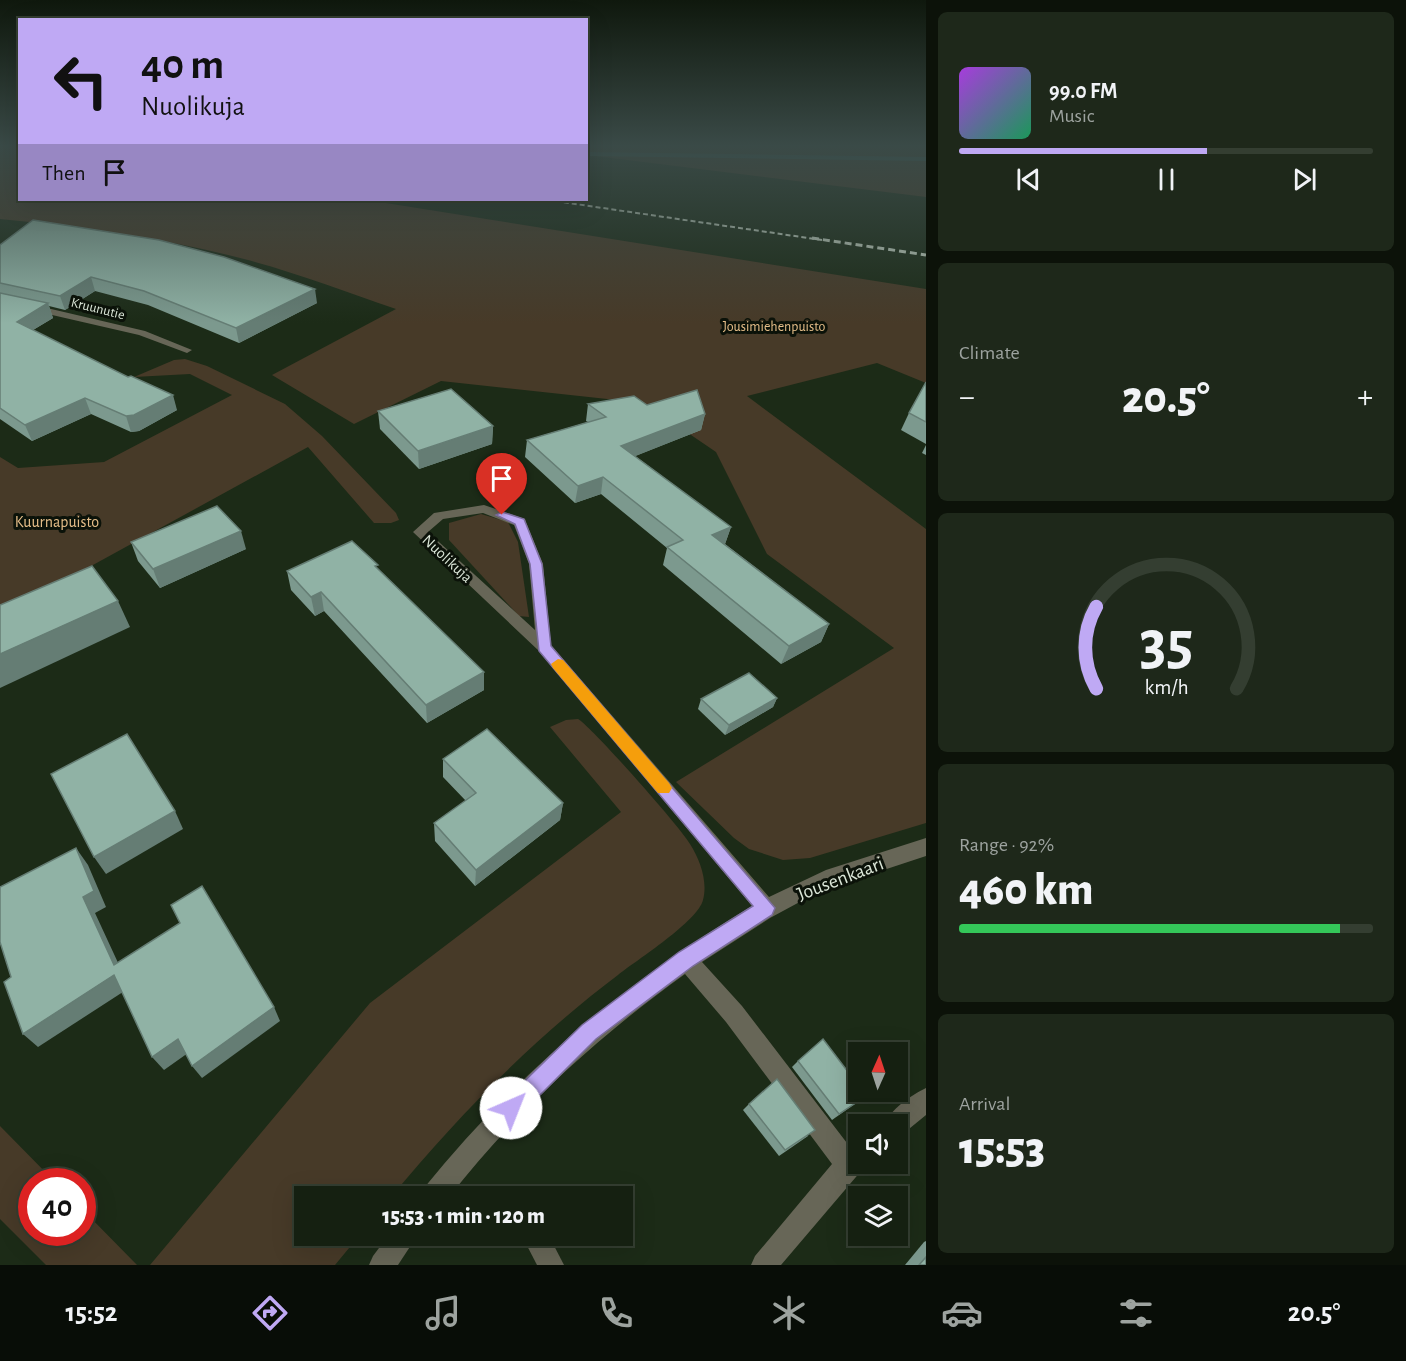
<!DOCTYPE html>
<html lang="en">
<head>
<meta charset="utf-8">
<style>
	body { margin:0; font-family:"Alegreya Sans",sans-serif; background:#1e281a; color:#f1f3f6; height:100vh; display:flex; flex-direction:column; font-size:22px; white-space:nowrap }
	* { box-sizing:border-box; margin:0 }
	p { font-size:20px; color:#9da39f }
	.icon { flex:none; width:33px; height:33px; fill:none; stroke:currentColor; stroke-width:2; stroke-linecap:round; stroke-linejoin:round }
	.map { position:relative; flex:1; overflow:hidden }
	.panel { display:flex; flex-direction:column; gap:12px; padding:12px; background:#0c1209; width:480px }
	.panel>* { flex:none }
	.top-card { position:absolute; left:18px; top:18px; width:570px; height:183px; border-radius:0px; box-shadow:0 6px 24px #0002,0 0 0 2px #343e31; background:#bfa9f4; color:#111; overflow:hidden }
	.needle { width:39px; rotate:3deg }
	.fabs { position:absolute; left:848px; top:1042px; display:grid; gap:12px }
	.fabs a { display:grid; place-items:center; width:60px; height:60px; border-radius:0px; background:#152011; box-shadow:0 6px 24px #0002,0 0 0 2px #343e31; font-size:30px }
	.speed { position:absolute; left:18px; top:1168px; display:flex; gap:12px; font-size:30px; font-weight:700; text-align:center }
	.speed>* { display:grid; place-content:center; width:78px; height:78px; border-radius:50%; background:#152011; box-shadow:0 6px 24px #0002,0 0 0 2px #343e31; line-height:1 }
	.speed .limit { border:9px solid #d22; background:#fff; color:#111 }
	.pin { position:absolute; display:grid; place-items:center; width:51px; height:51px; color:#fff; margin:-62px -26px; border-radius:50% 50% 50% 0; rotate:-45deg; box-shadow:0 0 6px #0007 }
	.pin .icon { rotate:45deg }
	.me { position:absolute; width:66px; margin:-33px; rotate:44deg; stroke-linejoin:round; filter:drop-shadow(0 0 4px #0008) }
	.turn { display:flex; align-items:center; gap:21px; height:126px; padding:0 24px; font-size:27px }
	.turn .icon { width:78px; height:78px; stroke-width:2.5 }
	.turn b { display:block; font-size:42px; line-height:51px }
	.then { display:flex; align-items:center; height:57px; padding:0 24px; background:#0003; gap:12px; font-size:22px }
	.big { font-size:45px; font-weight:800; line-height:1.1 }
	.panel .card { flex:1; display:flex; flex-direction:column; justify-content:center; gap:9px; min-width:0; padding:0 21px; border-radius:9px; background:#1e281a }
	.panel .dial { align-items:center; gap:0 }
	.dial svg { height:156px; overflow:visible; fill:none; stroke:#343e31; stroke-width:7; stroke-linecap:round; text-anchor:middle }
	.dial text { fill:#f1f3f6; stroke:none }
	.song { display:flex; align-items:center; gap:18px }
	.cover { width:72px; height:72px; border-radius:9px; background:linear-gradient(135deg,hsl(280 70% 55%),hsl(150 70% 35%)) }
	.played { height:6px; border-radius:3px; background:linear-gradient(90deg,#bfa9f4 60%,#343e31 60%) }
	.keys { display:flex; justify-content:space-around; direction:ltr }
	.heat { display:flex; justify-content:space-between; align-items:center; font-size:33px; direction:ltr }
	.charge { height:9px; border-radius:4px; background:linear-gradient(90deg,#34c759 92%,#343e31 0) }
	.trip { position:absolute; left:294px; top:1186px; width:339px; height:60px; border-radius:0px; background:#152011; box-shadow:0 6px 24px #0002,0 0 0 2px #343e31; font-weight:800; line-height:60px; text-align:center }
	.tabs { display:flex; height:96px; justify-content:space-around; align-items:center; background:#080d07; color:#9da39f }
	.tabs .icon { width:42px; height:42px }
	.tabs .active { color:#bfa9f4 }
	.tabs b { font-size:27px; color:#f1f3f6 }
	main { display:flex; flex:1; min-height:0 }
	.map>svg:first-child { display:block }
	.green { fill:#473a28 }
	.lines { fill:none; stroke-linecap:round; stroke-linejoin:round }
	.stream { fill:#39696c; fill-rule:evenodd }
	.minor { fill:#676657; fill-rule:evenodd }
	.rail-far1 { stroke:#c3cfc0; stroke-width:2; stroke-dasharray:5 3; stroke-linecap:butt }
	.rail { stroke:#c3cfc0; stroke-width:3; stroke-dasharray:7 4; stroke-linecap:butt }
	.wall { fill:#7c998e }
	.shaded-wall { fill:#657d74 }
	.building { fill:#90b2a5; stroke:#657d74; stroke-width:1.5 }
	.route { fill:#bfa9f4; stroke:#7c6e9f; stroke-width:1.5 }
	.slow { fill:#f59e0b }
	.labels { text-anchor:middle; stroke-width:6; stroke-linejoin:round; paint-order:stroke }
	.far-street-label { font-size:14px; fill:#dbe6d8; stroke:#0b1209 }
	.far-park-label { font-size:14px; fill:#e6be89; stroke:#0b1209 }
	.park-label { font-size:16px; fill:#e6be89; stroke:#0b1209 }
	.street-label { font-size:16px; fill:#dbe6d8; stroke:#0b1209 }
	.near-street-label { font-size:20px; fill:#dbe6d8; stroke:#0b1209 }
</style>
</head>
<body>
<main>
<div class="map">
<svg width="926" height="1265" viewBox="0 0 926 1265">
	<rect width="100%" height="100%" fill="#1c2b17"/>
	<!-- green -->
	<g class="green">
		<path d="M0,145L19,146L20,200H367L926,289V383L877,363L747,396L926,529V823L810,858L783,860L749,849L734,838L676,782L894,648L767,554L716,452L644,403L441,381L354,424L272,375L396,309C346,292 295,272 244,259C164,238 82,227 0,219Z"/>
		<path d="M587,145H926V197L587,155Z"/>
		<path d="M185,359L207,366L285,404L322,436L396,513L399,520L391,523H374L308,447L0,616V457L18,468L104,462L232,395L190,374L134,377L174,360Z"/>
		<path d="M481,514L508,522L518,542L529,617L519,616L449,540V523Z"/>
		<path d="M578,719C591,726 682,829 690,844C700,860 708,881 703,900C698,921 637,960 618,975C533,1039 459,1115 391,1197H304V1236H359L335,1265H150L370,1003L621,812L550,727L566,720Z"/>
		<path d="M0,1126L55,1182H32V1233H82L83,1210L137,1265H46L0,1219Z"/>
	</g>
	<g class="lines">
		<!-- stream -->
		<path class="stream" d="M586,152L926,157V161L586,156Z"/>
		<!-- minor -->
		<g class="minor">
			<path d="M0,297L145,331L192,350L187,353L139,335L0,303Z"/>
			<path d="M484,505L525,519L526,522L543,564L551,645L769,897L826,870L926,838V856L820,891L770,918L702,962L742,1006L850,1147L858,1144V1164H867L781,1265H751L755,1256L832,1164L726,1022L685,974C596,1038 517,1111 449,1197H420L424,1188C516,1074 627,981 752,906L539,651L413,532L434,513ZM483,513L514,525L529,564L535,630L428,532L443,519Z"/>
			<path d="M926,1088V1115L904,1133L897,1137V1125H884C890,1110 911,1095 926,1088Z"/>
			<path d="M388,1236H417L398,1265H369L373,1256Z"/>
			<path d="M522,1236H549L564,1265H537Z"/>
		</g>
		<!-- rail-far1 -->
		<path class="rail-far1" d="M548,200L822,240"/>
		<!-- rail -->
		<path class="rail" d="M812,238L926,255"/>
	</g>
	<!-- wall -->
	<g class="wall">
		<path d="M0,245L317,303L239,343L148,305L95,291L65,310L49,306L53,318L33,330L177,410L139,431L131,432L91,414L32,441L0,419Z"/>
		<path d="M926,382V444L901,430L909,413Z"/>
		<path d="M588,404L647,405L705,414L701,430L635,456L731,527L725,544L829,624L821,642L781,664L663,565L667,548L601,494L575,503L525,457L527,440L588,422L586,421Z"/>
		<path d="M378,411L493,426L492,444L419,469L380,429Z"/>
		<path d="M926,445V455L922,453Z"/>
		<path d="M131,542L246,549L160,588L138,561Z"/>
		<path d="M378,570L484,672V690L427,723L324,611L315,616L291,590L287,571Z"/>
		<path d="M777,698L773,707L725,735L698,709L701,699Z"/>
		<path d="M443,759L563,803L560,820L475,886L435,841L434,823L466,801L443,777Z"/>
		<path d="M798,1061L866,1096L832,1120L792,1067Z"/>
		<path d="M749,1104L808,1136L779,1156L743,1110Z"/>
		<path d="M926,1241V1265H905L924,1242Z"/>
	</g>
	<!-- shaded-wall -->
	<g class="shaded-wall">
		<path d="M91,277L95,291L65,310L60,296Z"/>
		<path d="M315,289L317,303L239,343L236,328Z"/>
		<path d="M48,303L53,318L23,336L17,322Z"/>
		<path d="M173,395L177,410L139,431L131,432L126,416Z"/>
		<path d="M85,398L91,414L32,441L25,425Z"/>
		<path d="M705,414L701,430L618,463L621,446Z"/>
		<path d="M493,426L492,444L419,469L418,451Z"/>
		<path d="M603,477L601,494L575,503L578,486Z"/>
		<path d="M731,527L725,544L707,553L712,535Z"/>
		<path d="M241,531L246,549L160,588L153,569Z"/>
		<path d="M321,592L324,611L315,616L311,597Z"/>
		<path d="M118,601L130,627L0,688V654Z"/>
		<path d="M829,624L821,642L781,664L789,646Z"/>
		<path d="M484,672V690L427,723L426,705Z"/>
		<path d="M777,698L773,707L725,735L729,725Z"/>
		<path d="M563,803L560,820L475,886L476,870Z"/>
		<path d="M175,811L183,829L106,874L94,857Z"/>
		<path d="M76,848L88,865L106,907L95,913L126,980L114,965L83,897Z"/>
		<path d="M114,975L126,990L38,1047L23,1034Z"/>
		<path d="M274,1007L280,1021L202,1078L192,1066Z"/>
		<path d="M178,1039L188,1053L164,1070L152,1057Z"/>
	</g>
	<!-- building -->
	<g class="building">
		<path d="M33,220L159,240L224,257L315,289L236,328L144,291L91,277L60,296L0,283V245Z"/>
		<path d="M0,293L48,303L17,322L128,377L131,376L173,395L134,415L126,416L85,398L25,425L0,408Z"/>
		<path d="M926,382V422L909,413Z"/>
		<path d="M451,389L493,426L418,451L378,411Z"/>
		<path d="M697,390L705,414L621,446L731,527L712,535L829,624L789,646L667,547L683,540L603,477L578,486L527,440L606,417L588,404L634,396L647,405Z"/>
		<path d="M217,506L241,531L153,569L131,542Z"/>
		<path d="M352,541L378,565L375,566L484,672L426,705L321,592L311,597L287,571Z"/>
		<path d="M92,566L118,601L0,654V605Z"/>
		<path d="M749,673L777,698L729,725L701,699Z"/>
		<path d="M487,729L563,803L476,870L434,823L476,793L443,759Z"/>
		<path d="M127,734L175,811L94,857L51,774Z"/>
		<path d="M76,848L94,891L83,897L114,965L180,923L171,905L202,886L274,1007L192,1066L178,1039L152,1057L114,975L23,1034L4,982L11,977L0,942V887Z"/>
		<path d="M823,1039L858,1085V1092H863L866,1096L839,1114L798,1061Z"/>
		<path d="M777,1079L815,1130L785,1150L749,1104Z"/>
		<path d="M926,1257V1265H919Z"/>
	</g>
	<!-- sky -->
	<linearGradient id="sky" x2="0" y2="1"><stop stop-color="#0f180d"/><stop offset="0.45" stop-color="#3a4a47"/><stop offset="1" stop-color="#3a4a47" stop-opacity="0"/></linearGradient>
	<rect width="926" height="323" fill="url(#sky)"/>
	<!-- route -->
	<path class="route" d="M502,512L524,519L542,564L551,646L775,908L772,915L693,966L596,1039L519,1116L511,1119L504,1116L501,1108L504,1101L582,1025L679,952L753,906L539,651L530,564L515,524L496,515Z"/>
	<!-- slow -->
	<path class="slow" d="M558,659L563,660L669,783L672,788L669,793H658L553,668L551,664Z"/>
	<g class="labels">
		<!-- far-street labels -->
		<g class="far-street-label">
			<text transform="translate(98 308) rotate(14)" y="5">Kruunutie</text>
		</g>
		<!-- far-park labels -->
		<g class="far-park-label">
			<text x="774" y="331">Jousimiehenpuisto</text>
		</g>
		<!-- park labels -->
		<g class="park-label">
			<text x="57" y="527">Kuurnapuisto</text>
		</g>
		<!-- street labels -->
		<g class="street-label">
			<text transform="translate(448 558) rotate(43)" y="6">Nuolikuja</text>
		</g>
		<!-- near-street labels -->
		<g class="near-street-label">
			<text transform="translate(840 878) rotate(-21)" y="7">Jousenkaari</text>
		</g>
	</g>
</svg>
<div class="fabs">
<a><svg class="needle" viewBox="-14 -14 28 28"><path d="M0-13l5 13h-10z" fill="#e53935"/><path d="M0 13l5-13h-10z" fill="#9da39f"/></svg></a>
<a><svg class="icon" aria-label="sound" viewBox="0 0 24 24"><path d="M4 9h4l5-4v14l-5-4H4zM17 9q2 3 0 6"/></svg></a>
<a><svg class="icon" aria-label="layers" viewBox="0 0 24 24"><path d="M12 4l9 5-9 5-9-5zM3 14l9 5 9-5"/></svg></a>
</div>
<div class="speed"><div class="limit">40</div></div>
<div class="pin" style="left:502px;top:515px;background:#d93025"><svg class="icon" aria-label="arrive" viewBox="0 0 24 24"><path d="M6 21V4h12l-3 4 3 4H6"/></svg></div>
<svg class="me" style="left:511px;top:1108px" viewBox="-20 -20 40 40"><circle r="19" fill="#fff"/><path d="M0-13L10 11 0 6-10 11z" fill="#bfa9f4"/></svg>
<div class="trip">15:53 · 1 min · 120 m</div>
<div class="top-card">
<div class="turn"><svg class="icon" aria-label="left" viewBox="0 0 24 24"><path d="M17 20v-9H6M10 6l-5 5 5 5"/></svg><div><b>40 m</b>Nuolikuja</div></div>
<div class="then">Then<svg class="icon" aria-label="arrive" viewBox="0 0 24 24"><path d="M6 21V4h12l-3 4 3 4H6"/></svg></div>
</div>
</div>
<section class="panel">
<div class="card">
<div class="song"><i class="cover"></i><div><b>99.0 FM</b><p>Music</p></div></div>
<div class="played"></div>
<div class="keys"><svg class="icon" aria-label="previous" viewBox="0 0 24 24"><path d="M18 5L8 12l10 7zM5 5v14"/></svg><svg class="icon" aria-label="pause" viewBox="0 0 24 24"><path d="M8 5v14M16 5v14"/></svg><svg class="icon" aria-label="next" viewBox="0 0 24 24"><path d="M6 5l10 7-10 7zM19 5v14"/></svg></div>
</div>
<div class="card"><p>Climate</p>
<div class="heat"><a>−</a><b class="big">20.5°</b><a>+</a></div>
</div>
<div class="card dial"><svg viewBox="0 0 100 80">
<path d="M14 69A42 42 0 1 1 86 69"/>
<path d="M14 69A42 42 0 0 1 14 27" stroke="#bfa9f4"/>
<text x="50" y="56" font-size="32" font-weight="700">35</text>
<text x="50" y="72" font-size="11">km/h</text>
</svg></div>
<div class="card"><p>Range · 92%</p><b class="big">460 km</b><div class="charge"></div></div>
<div class="card"><p>Arrival</p><b class="big">15:53</b></div>
</section>
</main>
<nav class="tabs">
<b>15:52</b>
<svg class="icon active" aria-label="directions" viewBox="0 0 24 24"><path d="M12 3l9 9-9 9-9-9zM9 14v-3h6M13 9l2 2-2 2"/></svg>
<svg class="icon" aria-label="music" viewBox="0 0 24 24"><path d="M9 18V5l10-2v13"/><circle cx="6" cy="18" r="3"/><circle cx="16" cy="16" r="3"/></svg>
<svg class="icon" aria-label="phone" viewBox="0 0 24 24"><path d="M5 4h4l2 5-3 2q2 4 5 5l2-3 5 2v4C11 20 4 13 5 4z"/></svg>
<svg class="icon" aria-label="climate" viewBox="0 0 24 24"><path d="M12 3v18M4 7l16 10M4 17L20 7"/></svg>
<svg class="icon" aria-label="car" viewBox="0 0 24 24"><path d="M5 17H2v-5l4-1 3-4h7l3 4 3 1v5h-3M9 17h6M6 11h13"/><circle cx="7" cy="17" r="2"/><circle cx="17" cy="17" r="2"/></svg>
<svg class="icon" aria-label="filters" viewBox="0 0 24 24"><path d="M4 7h16M4 17h16"/><circle cx="9" cy="7" r="2"/><circle cx="15" cy="17" r="2"/></svg>
<b>20.5°</b>
</nav>
</body>
</html>
